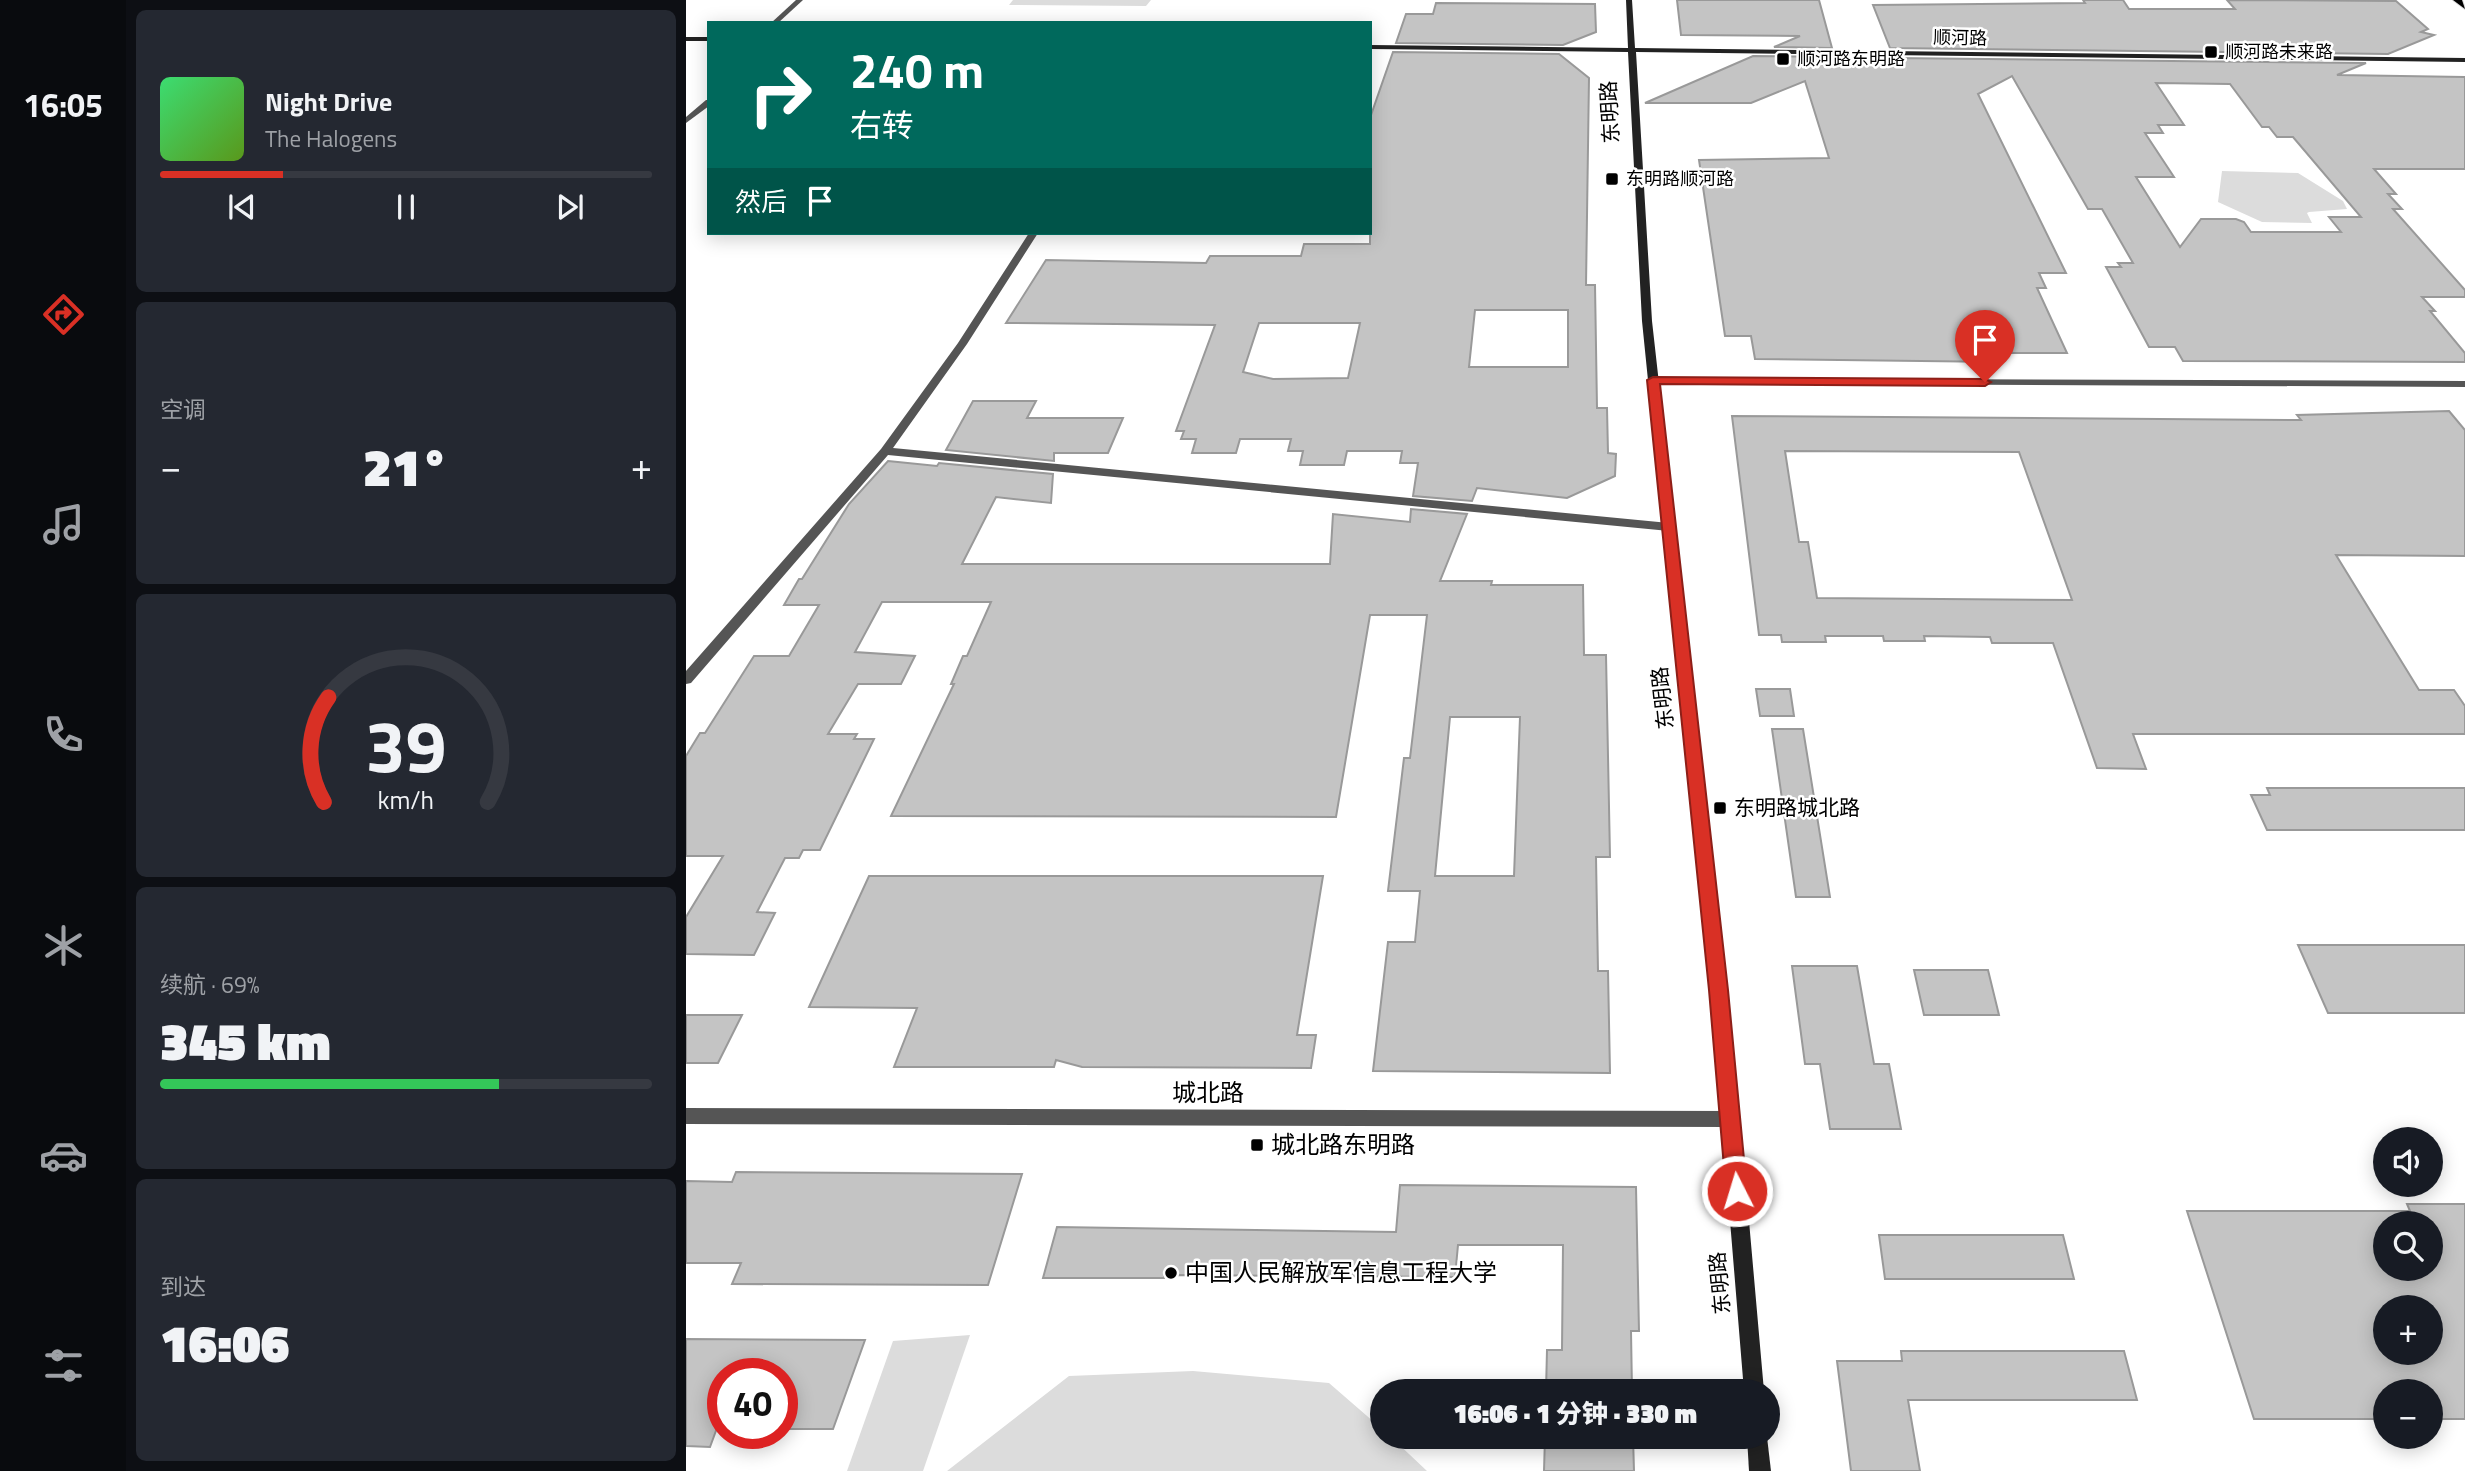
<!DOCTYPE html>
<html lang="zh">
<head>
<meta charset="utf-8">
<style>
	body { margin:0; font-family:"Titillium Web","Noto Sans SC",sans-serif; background:#242831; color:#f1f3f6; height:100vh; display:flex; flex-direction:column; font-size:26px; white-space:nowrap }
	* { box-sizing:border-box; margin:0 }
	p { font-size:23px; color:#9ea1a6 }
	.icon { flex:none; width:38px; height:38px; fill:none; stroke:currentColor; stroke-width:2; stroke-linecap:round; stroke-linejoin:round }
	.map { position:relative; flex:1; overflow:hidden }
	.panel { display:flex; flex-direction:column; gap:10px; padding:10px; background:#0d0f14; width:560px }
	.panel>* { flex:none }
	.guide { position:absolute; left:21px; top:21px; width:665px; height:214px; border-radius:0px; box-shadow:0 4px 18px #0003; background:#00695c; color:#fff; overflow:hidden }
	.fabs { position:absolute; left:1687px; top:1127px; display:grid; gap:14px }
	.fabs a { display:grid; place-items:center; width:70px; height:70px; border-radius:50%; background:#171b24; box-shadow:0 4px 18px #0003; font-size:35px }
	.speed { position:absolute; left:21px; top:1358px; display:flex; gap:14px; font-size:35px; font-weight:700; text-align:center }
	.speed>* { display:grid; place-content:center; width:91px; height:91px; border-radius:50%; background:#171b24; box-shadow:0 4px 18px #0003; line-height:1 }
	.speed .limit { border:10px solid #d22; background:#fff; color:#111 }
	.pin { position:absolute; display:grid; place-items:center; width:60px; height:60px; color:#fff; margin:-72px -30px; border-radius:50% 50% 50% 0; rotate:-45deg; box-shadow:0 0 7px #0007 }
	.pin .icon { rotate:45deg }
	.me { position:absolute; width:77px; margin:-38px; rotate:355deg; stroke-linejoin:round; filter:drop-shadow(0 0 5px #0008) }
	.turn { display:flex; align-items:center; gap:24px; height:147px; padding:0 28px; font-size:32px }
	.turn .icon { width:91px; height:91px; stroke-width:2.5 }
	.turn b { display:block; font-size:49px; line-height:60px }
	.then { display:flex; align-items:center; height:66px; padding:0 28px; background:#0003; gap:14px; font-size:26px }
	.big { font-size:52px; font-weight:800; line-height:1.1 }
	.panel .card { flex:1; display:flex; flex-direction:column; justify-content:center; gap:10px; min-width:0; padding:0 24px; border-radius:10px; background:#242831 }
	.panel .dial { align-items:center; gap:0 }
	.dial svg { height:182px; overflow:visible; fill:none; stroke:#363941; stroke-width:7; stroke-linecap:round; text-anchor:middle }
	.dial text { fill:#f1f3f6; stroke:none }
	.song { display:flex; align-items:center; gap:21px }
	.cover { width:84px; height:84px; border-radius:10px; background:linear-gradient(135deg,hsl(140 70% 55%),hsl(90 70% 35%)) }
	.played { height:7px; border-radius:4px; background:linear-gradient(90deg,#d93025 25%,#363941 25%) }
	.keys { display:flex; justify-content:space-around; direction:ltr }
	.heat { display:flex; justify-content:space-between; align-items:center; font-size:38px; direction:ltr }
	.charge { height:10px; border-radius:5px; background:linear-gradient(90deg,#34c759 69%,#363941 0) }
	.trip { position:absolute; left:684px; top:1379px; width:410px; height:70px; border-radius:35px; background:#171b24; box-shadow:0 4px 18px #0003; font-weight:800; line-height:70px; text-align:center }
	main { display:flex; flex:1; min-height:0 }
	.tab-bar { display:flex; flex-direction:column; width:126px; justify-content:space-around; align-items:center; background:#090b0e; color:#9ea1a6 }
	.tab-bar .icon { width:49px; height:49px }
	.tab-bar .on { color:#d93025 }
	.tab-bar b { font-size:32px; color:#f1f3f6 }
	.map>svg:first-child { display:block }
	.green { fill:#dcdcdc }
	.building { fill:#c4c4c4; stroke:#999; stroke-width:2; fill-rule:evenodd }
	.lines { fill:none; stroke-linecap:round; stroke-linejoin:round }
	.primary-casing { stroke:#dbdbdb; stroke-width:2 }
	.street { fill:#555; fill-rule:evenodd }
	.secondary { fill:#222; fill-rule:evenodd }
	.primary { fill:#000; fill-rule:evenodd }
	.route { fill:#d93025; stroke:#8d1f18; stroke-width:2 }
	.poi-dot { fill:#000; stroke:#fff; stroke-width:2.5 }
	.labels { text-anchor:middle; stroke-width:5; stroke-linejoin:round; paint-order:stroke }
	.far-street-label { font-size:18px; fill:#000; stroke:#fff }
	.far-poi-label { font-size:18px; fill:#000; stroke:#fff; text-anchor:start }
	.street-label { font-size:21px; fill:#000; stroke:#fff }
	.poi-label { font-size:21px; fill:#000; stroke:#fff; text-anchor:start }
	.near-street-label { font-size:24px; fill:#000; stroke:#fff }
	.near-poi-label { font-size:24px; fill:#000; stroke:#fff; text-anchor:start }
</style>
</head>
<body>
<main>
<nav class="tab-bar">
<b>16:05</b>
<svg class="icon on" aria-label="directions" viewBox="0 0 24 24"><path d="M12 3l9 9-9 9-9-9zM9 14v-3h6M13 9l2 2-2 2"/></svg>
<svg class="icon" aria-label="music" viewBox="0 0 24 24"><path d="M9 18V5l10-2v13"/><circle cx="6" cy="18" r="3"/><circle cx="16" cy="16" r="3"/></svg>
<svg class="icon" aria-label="phone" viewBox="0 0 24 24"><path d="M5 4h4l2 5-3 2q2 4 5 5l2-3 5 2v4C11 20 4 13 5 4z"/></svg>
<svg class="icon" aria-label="climate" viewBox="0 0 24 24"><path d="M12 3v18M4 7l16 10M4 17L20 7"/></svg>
<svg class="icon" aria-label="car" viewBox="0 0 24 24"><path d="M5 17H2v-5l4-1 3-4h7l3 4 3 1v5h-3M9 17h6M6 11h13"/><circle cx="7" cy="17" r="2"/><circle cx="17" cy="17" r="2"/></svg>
<svg class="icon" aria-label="filters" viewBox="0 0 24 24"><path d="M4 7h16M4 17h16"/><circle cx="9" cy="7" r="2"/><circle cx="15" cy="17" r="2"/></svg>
</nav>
<section class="panel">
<div class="card">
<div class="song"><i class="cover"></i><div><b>Night Drive</b><p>The Halogens</p></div></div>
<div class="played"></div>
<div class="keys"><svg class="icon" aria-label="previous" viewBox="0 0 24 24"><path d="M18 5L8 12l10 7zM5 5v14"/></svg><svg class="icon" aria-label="pause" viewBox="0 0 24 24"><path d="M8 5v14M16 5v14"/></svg><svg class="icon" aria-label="next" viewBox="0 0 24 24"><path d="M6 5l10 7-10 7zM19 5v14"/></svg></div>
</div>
<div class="card"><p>空调</p>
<div class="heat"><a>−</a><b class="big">21°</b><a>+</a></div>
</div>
<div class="card dial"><svg viewBox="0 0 100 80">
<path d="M14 69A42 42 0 1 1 86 69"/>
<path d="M14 69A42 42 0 0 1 16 23" stroke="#d93025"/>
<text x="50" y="56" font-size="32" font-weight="700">39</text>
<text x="50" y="72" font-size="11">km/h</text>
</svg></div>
<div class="card"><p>续航 · 69%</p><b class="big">345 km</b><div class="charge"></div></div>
<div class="card"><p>到达</p><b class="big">16:06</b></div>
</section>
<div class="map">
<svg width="1779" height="1471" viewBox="0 0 1779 1471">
	<rect width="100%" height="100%" fill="#fff"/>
	<!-- green -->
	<g class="green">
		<path d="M327,0H465L460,6L323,5Z"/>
		<path d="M1536,171L1612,173L1657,201L1661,209L1623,212L1621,213L1626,223L1576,222L1532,202Z"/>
		<path d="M284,1335L237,1471H161L207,1341Z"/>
		<path d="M507,1371L643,1383L696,1429V1437H705L741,1471H261L383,1376Z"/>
	</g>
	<!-- building -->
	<g class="building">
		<path d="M991,0H1133L1146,48L1088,47L1114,36L995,35Z"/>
		<path d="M1397,0H1437L1443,9H1549L1541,0L1710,1L1742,29L1735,32L1748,35L1702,54L1204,48L1187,5L1399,3Z"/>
		<path d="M750,3L909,4L910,32L877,45L710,43L720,14H747Z"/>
		<path d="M707,52L873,54L903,78L900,285H909L911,408H921L922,453L930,454L929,476L881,498L791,488L786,501L727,496L732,463H714L716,451H661L658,465H614L617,451H602L605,439H554L550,453H506L510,439H495L498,431H490L529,325L320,323L360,260L520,263L524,256H615L618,244H684V118ZM789,310H882V367H783ZM573,323H674L662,378L587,379L557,372Z"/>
		<path d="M1067,56L1148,57L1150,64L1210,65L1207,58L1680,63L1651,75L1779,77V169H1688L1710,194H1702L1716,209H1707L1779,290V297H1736L1749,311H1744L1779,353V362L1497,361L1489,347H1463L1420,267H1435L1432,263H1447L1416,209H1402L1326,76L1292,94L1380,273H1353L1360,288H1351L1381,353H1311L1315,362L1069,359L1065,336H1039L1013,160L1143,158L1119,81L1065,103H959ZM1470,83L1544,84L1576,127H1583L1591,137H1607L1675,217H1643L1655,232H1565L1558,222L1550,219H1515L1494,247L1450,177H1488L1459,133H1477L1472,125H1498Z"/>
		<path d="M287,401H350L341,418H437L422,453H368V461L260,450Z"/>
		<path d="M1763,411L1779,430V556L1650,555L1733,690H1768L1779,706V734H1447L1460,769L1411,768L1367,643H1306L1304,637L1238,636L1239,641H1198L1197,636H1139L1140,642H1096L1095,635H1073L1046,416L1615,420L1611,415ZM1099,451L1333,452L1386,600L1131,598L1122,542H1113Z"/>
		<path d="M202,461L251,466L253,463L367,474L365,503L310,497L276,564H644L647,514L724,522L725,509L781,514L754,581H806L805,585H897L898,655H920L924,857H910L912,971H922L924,1073L687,1071L702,942H729L734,891H702L718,758H724L741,615H684L650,817L205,816L268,684H265L277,656H281L305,602H196L169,652L229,656L215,684H172L142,734H171L168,739H188L134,850H117L113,858H99L71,912L89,913L68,955L0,954V917L37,856H0V756L14,733H19L68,656H103L133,605H98L113,579H116L163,504ZM764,717H834L828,876H749Z"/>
		<path d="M1070,689H1104L1108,716H1074Z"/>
		<path d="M1086,729H1117L1144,897H1110Z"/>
		<path d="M1581,788H1779V830H1581L1565,795H1584Z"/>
		<path d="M183,876H637L611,1035H630L625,1068L396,1067L370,1060L368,1067H208L231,1008L123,1007Z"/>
		<path d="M1612,945H1779V1013H1642Z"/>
		<path d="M1106,966H1171L1188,1064H1203L1215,1129H1144L1134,1064H1119Z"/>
		<path d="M1228,970H1302L1313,1015H1238Z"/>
		<path d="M0,1015H56L32,1063H0Z"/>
		<path d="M50,1172L336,1174L302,1285L46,1284L55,1263H0V1181L46,1182Z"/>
		<path d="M714,1185L950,1187L953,1331H945L946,1391H860L861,1350H876L877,1245H772L769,1277L478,1275V1278H357L371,1227L710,1232Z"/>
		<path d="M1721,1204H1779V1419H1745V1391H1699V1419H1568L1501,1211H1724ZM1699,1223H1745V1269H1699ZM1699,1307H1745V1353H1699Z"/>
		<path d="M1193,1235H1377L1388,1279H1199Z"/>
		<path d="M0,1339L179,1340L147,1429H96V1374H37V1428H31L24,1447L0,1446Z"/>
		<path d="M1215,1351H1438L1451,1400H1222L1234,1471H1165L1151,1361H1216Z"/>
		<path d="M859,1437H947L948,1471H858Z"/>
	</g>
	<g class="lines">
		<defs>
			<path id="primary" d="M1767,0H1776L1779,9Z"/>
		</defs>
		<!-- primary casing -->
		<use href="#primary" class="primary-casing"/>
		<!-- street -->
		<g class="street">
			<path d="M110,0H117L92,23H85Z"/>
			<path d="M20,100H23V106L0,123V117Z"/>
			<path d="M343,233H352L281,344L207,448L983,523L989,527L983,531L202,455L5,683L0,684V671L195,449L272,343Z"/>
			<path d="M967,378L1779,381V387L963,383V379Z"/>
			<path d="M0,1108L1045,1111L1051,1114L1054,1119L1051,1124L1045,1127L0,1124Z"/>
		</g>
		<!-- secondary -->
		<g class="secondary">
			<path d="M940,0H946L949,48L1779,58V62L950,52L966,321L1049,1062L1078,1391H1058L1031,1062L956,321L942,52L684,49V45L942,48Z"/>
			<rect x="0" y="37" width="23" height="4"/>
			<path d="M1061,1437H1081L1085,1471H1063Z"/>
		</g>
		<!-- primary -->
		<use href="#primary" class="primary"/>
	</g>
	<!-- route -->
	<path class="route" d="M967,377L1299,379L1305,382L1299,386L974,384L1042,990L1061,1191L1058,1198L1051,1200L1043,1198L1040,1191L1023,990L961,380Z"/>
	<!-- markers -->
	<g class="poi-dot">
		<rect x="1518" y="45" width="14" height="14" rx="3.5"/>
		<rect x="1090" y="52" width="14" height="14" rx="3.5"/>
		<rect x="919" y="172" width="14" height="14" rx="3.5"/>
		<rect x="1027" y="801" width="14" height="14" rx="3.5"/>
		<rect x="564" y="1138" width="14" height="14" rx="3.5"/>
		<circle cx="485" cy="1273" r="7"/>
	</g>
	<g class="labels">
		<!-- far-street labels -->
		<g class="far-street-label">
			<text transform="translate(1274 38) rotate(1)" y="6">顺河路</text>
		</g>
		<!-- far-poi labels -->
		<g class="far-poi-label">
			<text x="1539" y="58">顺河路未来路</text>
			<text x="1111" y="65">顺河路东明路</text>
			<text x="940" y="185">东明路顺河路</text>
		</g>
		<!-- street labels -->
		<g class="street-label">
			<text transform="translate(924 112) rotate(-93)" y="7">东明路</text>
			<text transform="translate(977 698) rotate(-96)" y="7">东明路</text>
			<text transform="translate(1034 1283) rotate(-95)" y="7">东明路</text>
		</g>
		<!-- poi labels -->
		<g class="poi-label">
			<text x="1048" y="815">东明路城北路</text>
		</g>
		<!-- near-street labels -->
		<g class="near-street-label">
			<text x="522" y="1101">城北路</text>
		</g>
		<!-- near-poi labels -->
		<g class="near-poi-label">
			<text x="585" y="1153">城北路东明路</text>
			<text x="499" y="1281">中国人民解放军信息工程大学</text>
		</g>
	</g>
</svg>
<div class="fabs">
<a><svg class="icon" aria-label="sound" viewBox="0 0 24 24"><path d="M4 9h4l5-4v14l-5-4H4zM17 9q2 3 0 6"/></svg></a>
<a><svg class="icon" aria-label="search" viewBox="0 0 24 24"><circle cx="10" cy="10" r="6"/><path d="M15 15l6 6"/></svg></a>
<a>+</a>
<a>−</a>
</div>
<div class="speed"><div class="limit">40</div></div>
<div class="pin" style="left:1299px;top:382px;background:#d93025"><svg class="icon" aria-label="arrive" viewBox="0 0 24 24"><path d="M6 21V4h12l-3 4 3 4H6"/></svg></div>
<svg class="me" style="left:1051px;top:1191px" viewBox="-20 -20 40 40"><circle r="17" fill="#d93025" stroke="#fff" stroke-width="3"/><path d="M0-11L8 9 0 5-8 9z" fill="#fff"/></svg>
<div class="trip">16:06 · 1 分钟 · 330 m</div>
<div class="guide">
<div class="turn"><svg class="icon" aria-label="right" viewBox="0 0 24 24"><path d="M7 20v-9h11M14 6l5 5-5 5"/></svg><div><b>240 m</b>右转</div></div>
<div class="then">然后<svg class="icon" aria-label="arrive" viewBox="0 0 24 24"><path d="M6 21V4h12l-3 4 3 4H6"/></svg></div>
</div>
</div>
</main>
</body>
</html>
